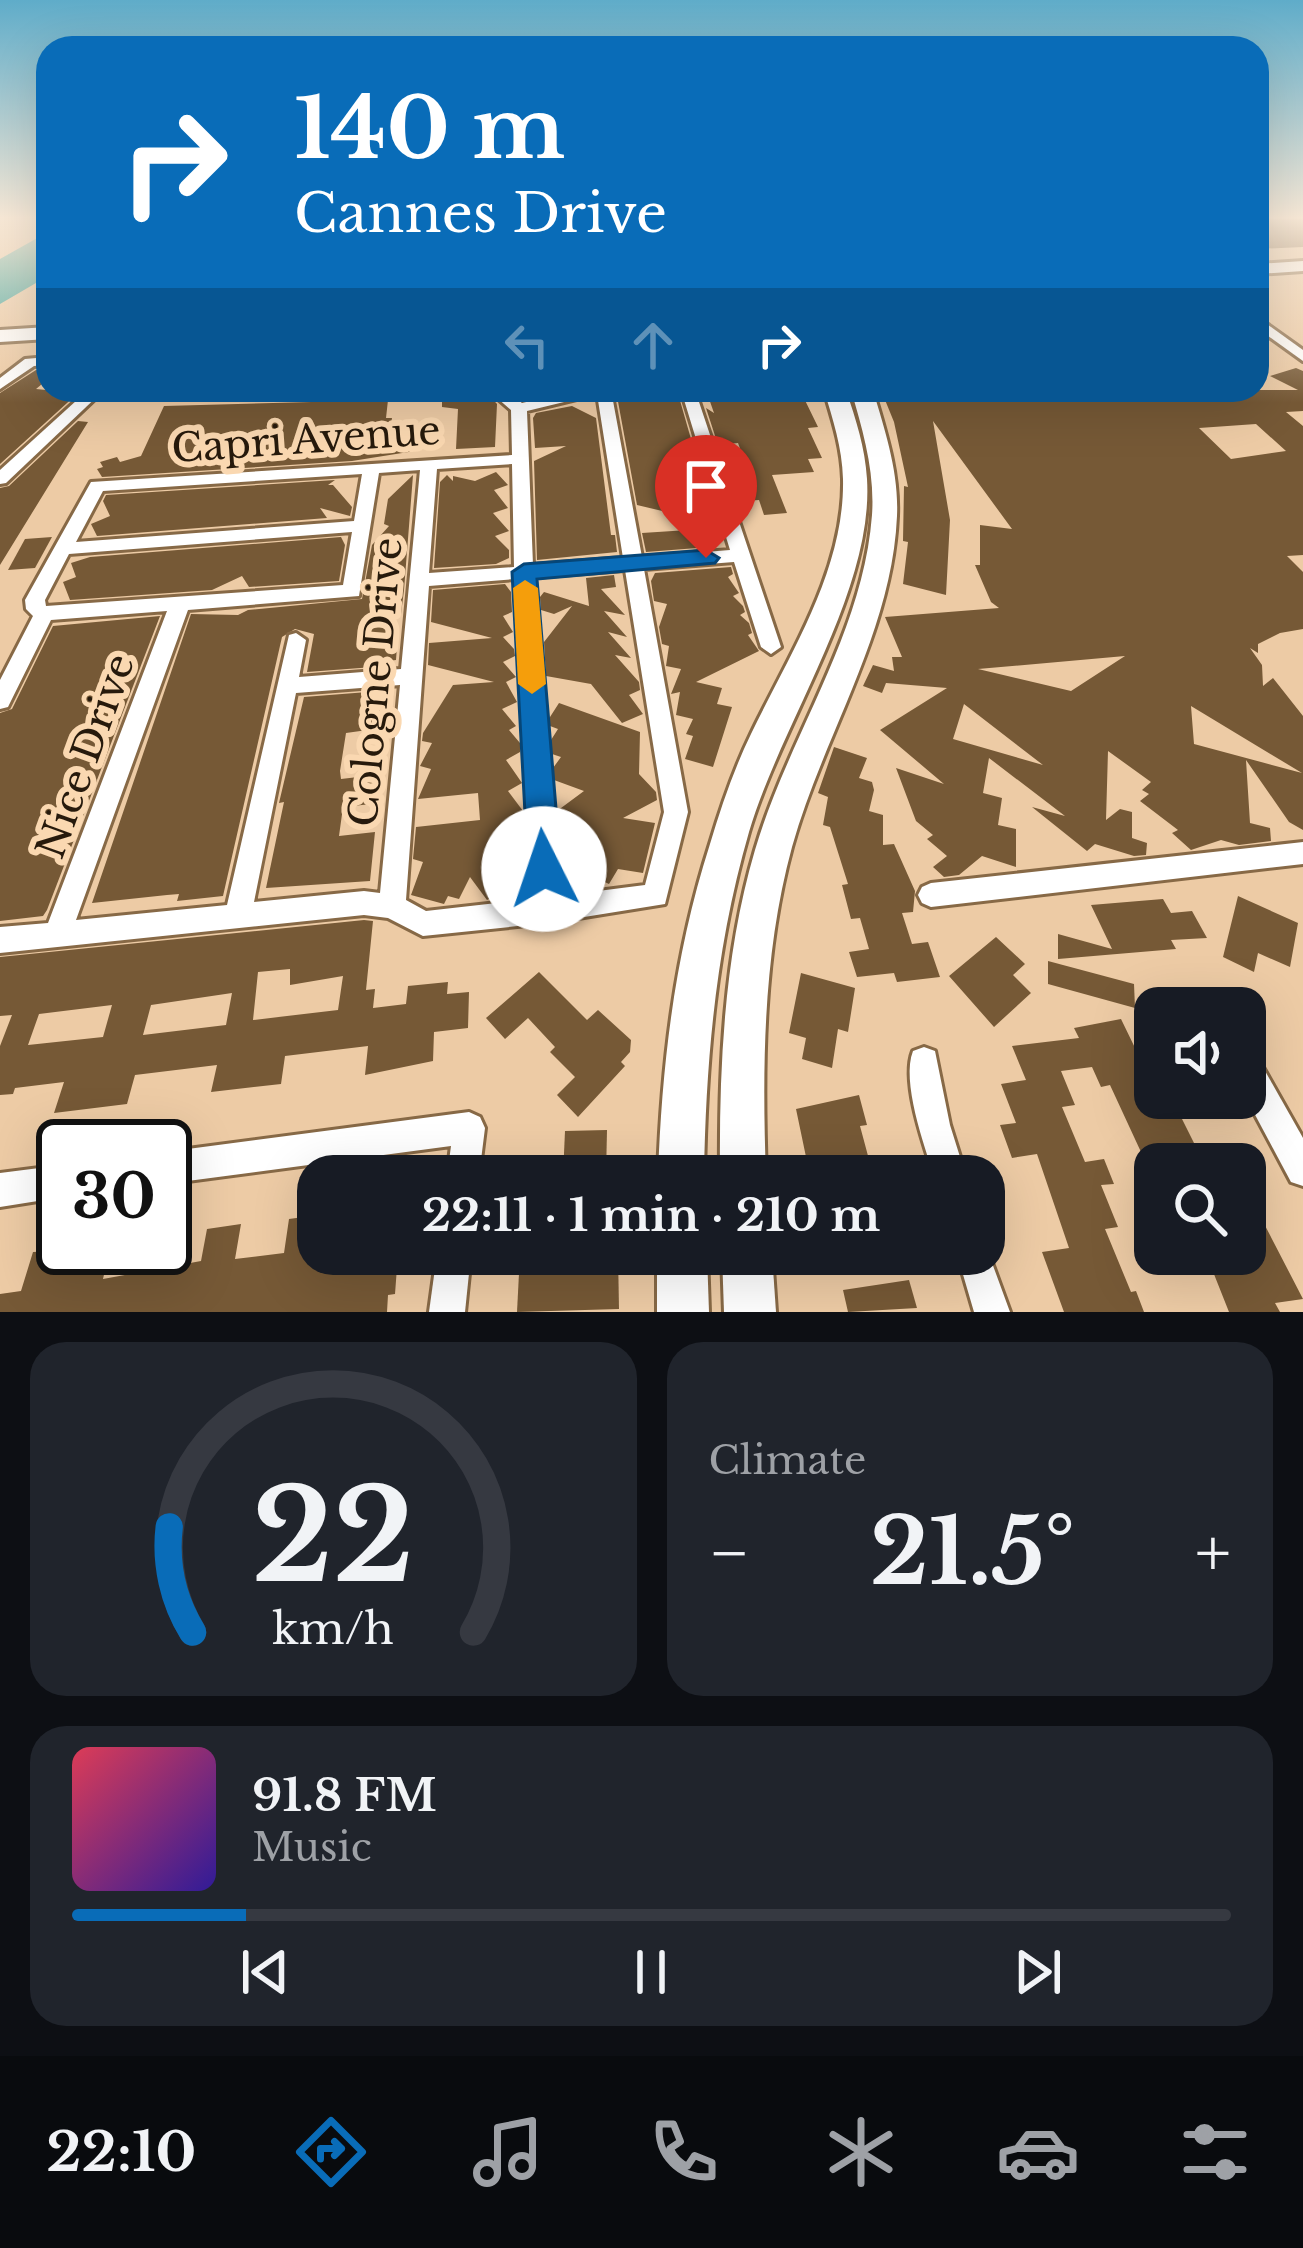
<!DOCTYPE html>
<html lang="en">
<head>
<meta charset="utf-8">
<style>
	body { margin:0; font-family:"Libre Baskerville",serif; background:#20242c; color:#f1f3f6; height:100vh; display:flex; flex-direction:column; font-size:45px; white-space:nowrap }
	* { box-sizing:border-box; margin:0 }
	p { font-size:39px; color:#9ea1a6 }
	.icon { flex:none; width:66px; height:66px; fill:none; stroke:currentColor; stroke-width:2; stroke-linecap:round; stroke-linejoin:round }
	.map { position:relative; height:1312px; overflow:hidden }
	.panel { display:flex; flex-direction:column; gap:30px; padding:30px; background:#0d0f14; flex:1 }
	.panel>* { flex:none }
	.banner { position:absolute; left:36px; top:36px; width:1233px; height:366px; border-radius:36px; box-shadow:0 12px 48px #0002; background:#096cb8; color:#fff; overflow:hidden }
	.buttons { position:absolute; left:1134px; top:987px; display:grid; gap:24px }
	.buttons a { display:grid; place-items:center; width:132px; height:132px; border-radius:24px; background:#171b24; box-shadow:0 12px 48px #0002; font-size:60px }
	.speed { position:absolute; left:36px; top:1119px; display:flex; gap:24px; font-size:60px; font-weight:700; text-align:center }
	.speed>* { display:grid; place-content:center; width:156px; height:156px; border-radius:50%; background:#171b24; box-shadow:0 12px 48px #0002; line-height:1 }
	.speed .limit { border:6px solid #111; border-radius:18px; background:#fff; color:#111 }
	.pin { position:absolute; display:grid; place-items:center; width:102px; height:102px; color:#fff; margin:-123px -51px; border-radius:50% 50% 50% 0; rotate:-45deg; box-shadow:0 0 12px #0007 }
	.pin .icon { rotate:45deg }
	.me { position:absolute; width:132px; margin:-66px; rotate:356deg; stroke-linejoin:round; filter:drop-shadow(0 0 9px #0008) }
	.turn { display:flex; align-items:center; gap:42px; height:252px; padding:0 60px; font-size:54px }
	.turn .icon { width:156px; height:156px; stroke-width:2.5 }
	.turn b { display:block; font-size:84px; line-height:102px }
	.lanes { display:flex; align-items:center; height:114px; padding:0 60px; background:#0003; justify-content:center; gap:60px; direction:ltr }
	.lanes .off { opacity:.35 }
	.big { font-size:90px; font-weight:700; line-height:1.1 }
	.panel .tile { flex:1; display:flex; flex-direction:column; justify-content:center; gap:18px; min-width:0; padding:0 42px; border-radius:36px; background:#20242c }
	.panel .dial { align-items:center; gap:0 }
	.dial svg { height:312px; overflow:visible; fill:none; stroke:#363941; stroke-width:7; stroke-linecap:round; text-anchor:middle }
	.dial text { fill:#f1f3f6; stroke:none }
	.song { display:flex; align-items:center; gap:36px }
	.cover { width:144px; height:144px; border-radius:18px; background:linear-gradient(135deg,hsl(350 70% 55%),hsl(250 70% 35%)) }
	.played { height:12px; border-radius:6px; background:linear-gradient(90deg,#096cb8 15%,#363941 15%) }
	.keys { display:flex; justify-content:space-around; direction:ltr }
	.heat { display:flex; justify-content:space-between; align-items:center; font-size:66px; direction:ltr }
	.panel .tiles { flex:1; display:grid; gap:30px; grid-template-columns:1fr 1fr }
	.tile:last-child { grid-column:span 2 }
	.trip { position:absolute; left:297px; top:1155px; width:708px; height:120px; border-radius:36px; background:#171b24; box-shadow:0 12px 48px #0002; font-weight:700; line-height:120px; text-align:center }
	.tabs { display:flex; height:192px; justify-content:space-around; align-items:center; background:#090b0e; color:#9ea1a6 }
	.tabs .icon { width:84px; height:84px }
	.tabs .on { color:#096cb8 }
	.tabs b { font-size:54px; color:#f1f3f6 }
	.map>svg:first-child { display:block }
	.water { fill:#32a19b }
	.building { fill:#765936; fill-rule:evenodd }
	.lines { fill:none; stroke-linecap:round; stroke-linejoin:round }
	.street-casing { stroke:#876946; stroke-width:6 }
	.secondary-casing { stroke:#876946; stroke-width:6 }
	.street { fill:#fff; fill-rule:evenodd }
	.secondary { fill:#fff; fill-rule:evenodd }
	.route { fill:#096cb8; stroke:#064678; stroke-width:3 }
	.slow { fill:#f59e0b }
	.labels { text-anchor:middle; stroke-width:12; stroke-linejoin:round; paint-order:stroke }
	.street-label { font-size:39px; fill:#271a0c; stroke:#fad8b1 }
</style>
</head>
<body>
<div class="map">
<svg width="1303" height="1312" viewBox="0 0 1303 1312">
	<rect width="100%" height="100%" fill="#edcba5"/>
	<!-- water -->
	<path class="water" d="M48,232V276L0,304V259Z"/>
	<!-- building -->
	<g class="building">
		<path d="M1257,219H1303V247L1257,249Z"/>
		<path d="M1296,368L1303,371V411L1286,412L1303,426V555L1287,556L1303,572V629L1280,633L1258,644V653L1250,648L1262,665L1263,686L1273,678L1303,716V830L1289,822L1246,760L1250,823L1270,828L1271,841L1239,845L1221,840L1191,850L1172,833L1178,830L1140,801L1149,794L1142,790L1151,782L1108,751L1106,820L1120,809L1132,812V838L1147,843L1146,855L1134,856L1095,844L1087,851L1032,807L1065,816L989,758L983,793L1002,798L998,825L1016,829V867L982,856L959,875L944,877L933,867L947,856L927,839L933,835L916,821L896,768L944,784L880,730L947,688L886,683L882,693L863,686L873,665L894,671L892,657H902L885,617L999,608L991,602L975,565H980V525L1012,529L933,421L950,520L946,595L903,584L908,542L903,541L904,486L908,487L894,422L881,390H912L905,396L1024,390H1298L1270,376ZM1256,424L1286,451L1231,459L1199,428ZM1125,656L1071,691L978,669ZM964,704L1043,765L953,739ZM1191,706L1302,773L1194,744Z"/>
		<path d="M36,370H48V379L36,389L78,393L0,464V393Z"/>
		<path d="M442,390H484L497,404L495,447L456,449L458,409L442,407Z"/>
		<path d="M677,390L693,446L679,447L698,460L707,490L692,497L714,513L717,524L637,505L617,396L627,393L648,397Z"/>
		<path d="M706,390H800L818,427L808,428L822,458L808,459L814,472L772,475L787,513L764,515L759,500L744,501L736,477L750,476L738,443L718,445L706,408L714,413Z"/>
		<path d="M388,400L386,418H392L391,424L423,422L421,450L352,461L102,477L97,469L103,467L100,462L117,457L120,462L141,456L164,406Z"/>
		<path d="M572,406L596,418L611,535H615L617,552L537,560L534,461L566,446L535,448L533,418L536,413Z"/>
		<path d="M78,421L88,422L0,565V488L9,486Z"/>
		<path d="M496,472L508,485L494,490L508,508L493,513L509,531L495,536L509,550V558L496,564L434,568L440,482L447,475L453,481V476L475,481Z"/>
		<path d="M413,475L404,590L401,614L392,612L389,647L397,646L396,660L388,661L387,666L307,672L314,634L295,629L282,637L223,896L177,901L179,894L167,895L92,903L191,614L238,615L248,610L362,599L372,545L389,526L384,524L388,499Z"/>
		<path d="M335,480L328,485H333L352,507L350,516L320,508L327,518L97,536L91,524L110,516L103,501L106,495Z"/>
		<path d="M719,528L722,538L710,547L646,552L642,533Z"/>
		<path d="M52,537L35,568L8,570L25,539Z"/>
		<path d="M341,537L345,545L339,581L249,587L242,576L212,590L70,600L63,582L76,577L71,563L90,557Z"/>
		<path d="M731,567L733,574L728,577L739,593L733,596L743,606L745,612L740,615L749,623L752,633L748,635L759,651L696,682L722,688L717,704L732,707L713,767L685,759L693,736L686,734L693,719L676,715L680,692L671,694L681,669L666,666L669,646L662,644L659,627L667,604L654,601L651,581L655,573Z"/>
		<path d="M614,575L616,587L601,589L625,615L604,611L627,637L608,632L631,658L615,655L639,682L640,690L629,695L643,714L622,723L591,684L546,676L544,642L572,606L554,614L541,610L540,597L544,592L589,606L586,578Z"/>
		<path d="M505,584L511,592L512,612L503,616L513,632L503,637L514,649L515,656L503,662L516,677L506,682L517,702L502,709L516,726L509,730L520,743V752L506,760L522,783L508,791L523,811L512,817L525,835L519,839L523,844L508,853L526,876L518,881L523,888L509,897L501,892L487,900L470,877L459,899L448,896L444,904L411,895L423,862L413,859L416,827L480,820L478,793L418,799L431,769L420,766L432,743L422,741L423,733L453,685L494,682L428,665L429,643L492,638L431,622L433,590Z"/>
		<path d="M160,616L47,910L43,916L0,921V713L12,709L53,626Z"/>
		<path d="M393,690L389,727L346,733L340,771L341,779L384,774L381,803L343,807L339,836L375,832L370,881L266,888L284,802L279,803L304,697Z"/>
		<path d="M559,703L640,732L639,774L656,792L657,800L623,818L655,823L643,873L618,869L609,884L596,878L590,887L562,875L566,865L560,858L570,843L559,833L563,823L557,811L584,791L554,780L553,768L561,757L552,754L551,740L558,729L550,726V717Z"/>
		<path d="M834,747L867,758L859,778L872,782L874,790L869,811L883,815V845L894,844L915,891L913,912L902,913L912,944L928,942L940,977L897,982L894,973L857,977L849,952L869,949L860,918L851,919L842,885L848,884L830,827L823,825L828,797L818,793Z"/>
		<path d="M1238,896L1298,923L1290,967L1258,953L1254,972L1223,957Z"/>
		<path d="M1163,899L1171,913L1192,911L1207,938L1171,940L1176,949L1058,959V934L1112,949L1091,905Z"/>
		<path d="M364,920L373,921L366,990L375,989L373,1008L406,1004L408,986L448,982L447,994L469,992L468,1028L434,1032L433,1061L365,1075L368,1046L285,1056L281,1084L211,1092L217,1065L135,1075L127,1104L54,1113L64,1082L15,1088L13,1094L0,1095V1046L12,1015L0,1016V957ZM290,969V985L343,976L338,1010L253,1020L258,972ZM232,993L226,1025L143,1035L151,1005ZM112,1005L103,1037L28,1045L39,1014Z"/>
		<path d="M996,937L1025,964L1013,975L1031,993L994,1027L949,976Z"/>
		<path d="M1048,961L1134,984L1135,1008L1048,984Z"/>
		<path d="M539,972L587,1020L598,1010L631,1040L630,1052L621,1062L625,1066L578,1117L557,1095L575,1077L550,1052L555,1047L528,1018L505,1039L486,1018Z"/>
		<path d="M801,973L855,988L848,1032L838,1029L832,1068L802,1059L806,1038L789,1033Z"/>
		<path d="M1121,1019L1137,1052L1155,1050V1098H1199L1208,1116L1182,1119L1201,1157L1147,1165L1110,1085L1101,1087L1092,1067L1061,1071L1075,1105L1062,1107L1085,1162L1104,1159L1114,1184L1101,1185L1118,1227L1105,1229L1131,1292L1136,1291L1144,1312H1064L1042,1252L1069,1248L1037,1154L1012,1158L1000,1125L1016,1123L1001,1084L1026,1080L1012,1046L1079,1038L1074,1028Z"/>
		<path d="M859,1095L867,1125L860,1126L871,1167L810,1176L796,1109Z"/>
		<path d="M607,1130L606,1176H563L565,1131Z"/>
		<path d="M1258,1212L1303,1299L1275,1303L1280,1312H1229L1206,1254H1245V1214Z"/>
		<path d="M318,1215V1254H398L395,1294L388,1295L387,1312H0V1294L21,1291L33,1252L110,1248L103,1279L201,1261L207,1229L241,1224L235,1259L284,1253L289,1219Z"/>
		<path d="M520,1254H618L619,1309L517,1312Z"/>
		<path d="M909,1280L917,1308L848,1312L843,1290Z"/>
	</g>
	<g class="lines">
		<defs>
			<g id="street">
				<path d="M1257,317L1303,350V361L1257,328Z"/>
				<path d="M48,357V365L34,366L0,389V378L25,359Z"/>
				<path d="M88,390H104L6,483L0,484V470Z"/>
				<path d="M488,390H505L522,403L577,390H611L642,557L730,550L681,390H695L781,647L771,654L761,647L734,562L644,569L688,812L665,904L547,923L423,936L388,918L364,915L0,953V927L48,923L167,611L51,620L8,707L0,709V680L33,616L26,609L25,600L91,482L512,455L511,410ZM597,394L623,558L533,565L527,411ZM512,464L514,567L429,573L437,469ZM420,470L401,669L299,677L306,640L296,633L289,635L227,905L76,920L188,610L359,596L379,473ZM362,474L354,521L76,542L103,491ZM352,532L343,585L46,606L45,600L69,554ZM625,570L664,812L645,885L559,896L534,577ZM515,579L533,899L426,911L406,900L429,586ZM400,685L380,893L364,891L254,902L296,693Z"/>
				<path d="M1303,842V864L931,907L922,903L918,895L922,887L931,883Z"/>
				<path d="M924,1047L935,1051L950,1125L966,1176H934C924,1145 901,1081 913,1051Z"/>
				<path d="M1245,1051L1256,1055L1303,1138V1186L1291,1182L1245,1096Z"/>
				<path d="M469,1112L480,1117L485,1128L479,1176H447L451,1146L165,1184V1152Z"/>
				<path d="M63,1165V1197L0,1207V1173Z"/>
				<path d="M984,1241L1010,1312H974L957,1254H984Z"/>
				<path d="M437,1254H471L465,1312H429Z"/>
			</g>
			<g id="secondary">
				<path d="M1303,261V271L1257,274V264Z"/>
				<path d="M48,327V339L0,342V330Z"/>
				<path d="M824,390H846C856,420 865,447 867,479C874,591 781,723 749,832C716,946 706,1058 704,1176H658C662,1062 675,953 710,844C721,807 734,769 751,734C789,655 845,570 843,479C842,447 833,420 824,390Z"/>
				<path d="M851,390H873C885,431 899,472 897,516C892,633 823,736 792,847C763,953 762,1067 766,1176H720C719,1067 724,955 755,850C788,737 863,635 872,515C875,472 863,431 851,390Z"/>
				<path d="M657,1254H707L709,1312H657Z"/>
				<path d="M722,1254H772L776,1312H724Z"/>
			</g>
		</defs>
		<!-- street casing -->
		<use href="#street" class="street-casing"/>
		<!-- secondary casing -->
		<use href="#secondary" class="secondary-casing"/>
		<!-- street -->
		<use href="#street" class="street"/>
		<!-- secondary -->
		<use href="#secondary" class="secondary"/>
	</g>
	<!-- sky -->
	<linearGradient id="sky" x2="0" y2="1"><stop stop-color="#5facc9"/><stop offset="0.54" stop-color="#f7e8d6"/><stop offset="1" stop-color="#f7e8d6" stop-opacity="0"/></linearGradient>
	<rect width="1303" height="403" fill="url(#sky)"/>
	<!-- route -->
	<path class="route" d="M706,550L719,558L715,563L537,579L561,869L556,879L544,884L533,879L528,869L512,572L524,564Z"/>
	<!-- slow -->
	<path class="slow" d="M525,580L538,588L546,684L532,694L518,684L513,588Z"/>
	<g class="labels">
		<!-- street labels -->
		<g class="street-label">
			<text transform="translate(306 439) rotate(-4)" y="14">Capri Avenue</text>
			<text transform="translate(375 682) rotate(-85)" y="14">Cologne Drive</text>
			<text transform="translate(85 756) rotate(-70)" y="14">Nice Drive</text>
		</g>
	</g>
</svg>
<div class="buttons">
<a><svg class="icon" aria-label="sound" viewBox="0 0 24 24"><path d="M4 9h4l5-4v14l-5-4H4zM17 9q2 3 0 6"/></svg></a>
<a><svg class="icon" aria-label="search" viewBox="0 0 24 24"><circle cx="10" cy="10" r="6"/><path d="M15 15l6 6"/></svg></a>
</div>
<div class="speed"><div class="limit">30</div></div>
<div class="pin" style="left:706px;top:558px;background:#d93025"><svg class="icon" aria-label="arrive" viewBox="0 0 24 24"><path d="M6 21V4h12l-3 4 3 4H6"/></svg></div>
<svg class="me" style="left:544px;top:869px" viewBox="-20 -20 40 40"><circle r="19" fill="#fff"/><path d="M0-13L10 11 0 6-10 11z" fill="#096cb8"/></svg>
<div class="trip">22:11 · 1 min · 210 m</div>
<div class="banner">
<div class="turn"><svg class="icon" aria-label="right" viewBox="0 0 24 24"><path d="M7 20v-9h11M14 6l5 5-5 5"/></svg><div><b>140 m</b>Cannes Drive</div></div>
<div class="lanes"><svg class="icon off" aria-label="left" viewBox="0 0 24 24"><path d="M17 20v-9H6M10 6l-5 5 5 5"/></svg><svg class="icon off" aria-label="ahead" viewBox="0 0 24 24"><path d="M12 20V5M6 11l6-6 6 6"/></svg><svg class="icon" aria-label="right" viewBox="0 0 24 24"><path d="M7 20v-9h11M14 6l5 5-5 5"/></svg></div>
</div>
</div>
<section class="panel">
<div class="tiles">
<div class="tile dial"><svg viewBox="0 0 100 80">
<path d="M14 69A42 42 0 1 1 86 69"/>
<path d="M14 69A42 42 0 0 1 8 42" stroke="#096cb8"/>
<text x="50" y="56" font-size="32" font-weight="700">22</text>
<text x="50" y="72" font-size="11">km/h</text>
</svg></div>
<div class="tile"><p>Climate</p>
<div class="heat"><a>−</a><b class="big">21.5°</b><a>+</a></div>
</div>
<div class="tile">
<div class="song"><i class="cover"></i><div><b>91.8 FM</b><p>Music</p></div></div>
<div class="played"></div>
<div class="keys"><svg class="icon" aria-label="previous" viewBox="0 0 24 24"><path d="M18 5L8 12l10 7zM5 5v14"/></svg><svg class="icon" aria-label="pause" viewBox="0 0 24 24"><path d="M8 5v14M16 5v14"/></svg><svg class="icon" aria-label="next" viewBox="0 0 24 24"><path d="M6 5l10 7-10 7zM19 5v14"/></svg></div>
</div>
</div>
</section>
<nav class="tabs">
<b>22:10</b>
<svg class="icon on" aria-label="directions" viewBox="0 0 24 24"><path d="M12 3l9 9-9 9-9-9zM9 14v-3h6M13 9l2 2-2 2"/></svg>
<svg class="icon" aria-label="music" viewBox="0 0 24 24"><path d="M9 18V5l10-2v13"/><circle cx="6" cy="18" r="3"/><circle cx="16" cy="16" r="3"/></svg>
<svg class="icon" aria-label="phone" viewBox="0 0 24 24"><path d="M5 4h4l2 5-3 2q2 4 5 5l2-3 5 2v4C11 20 4 13 5 4z"/></svg>
<svg class="icon" aria-label="climate" viewBox="0 0 24 24"><path d="M12 3v18M4 7l16 10M4 17L20 7"/></svg>
<svg class="icon" aria-label="car" viewBox="0 0 24 24"><path d="M5 17H2v-5l4-1 3-4h7l3 4 3 1v5h-3M9 17h6M6 11h13"/><circle cx="7" cy="17" r="2"/><circle cx="17" cy="17" r="2"/></svg>
<svg class="icon" aria-label="filters" viewBox="0 0 24 24"><path d="M4 7h16M4 17h16"/><circle cx="9" cy="7" r="2"/><circle cx="15" cy="17" r="2"/></svg>
</nav>
</body>
</html>
